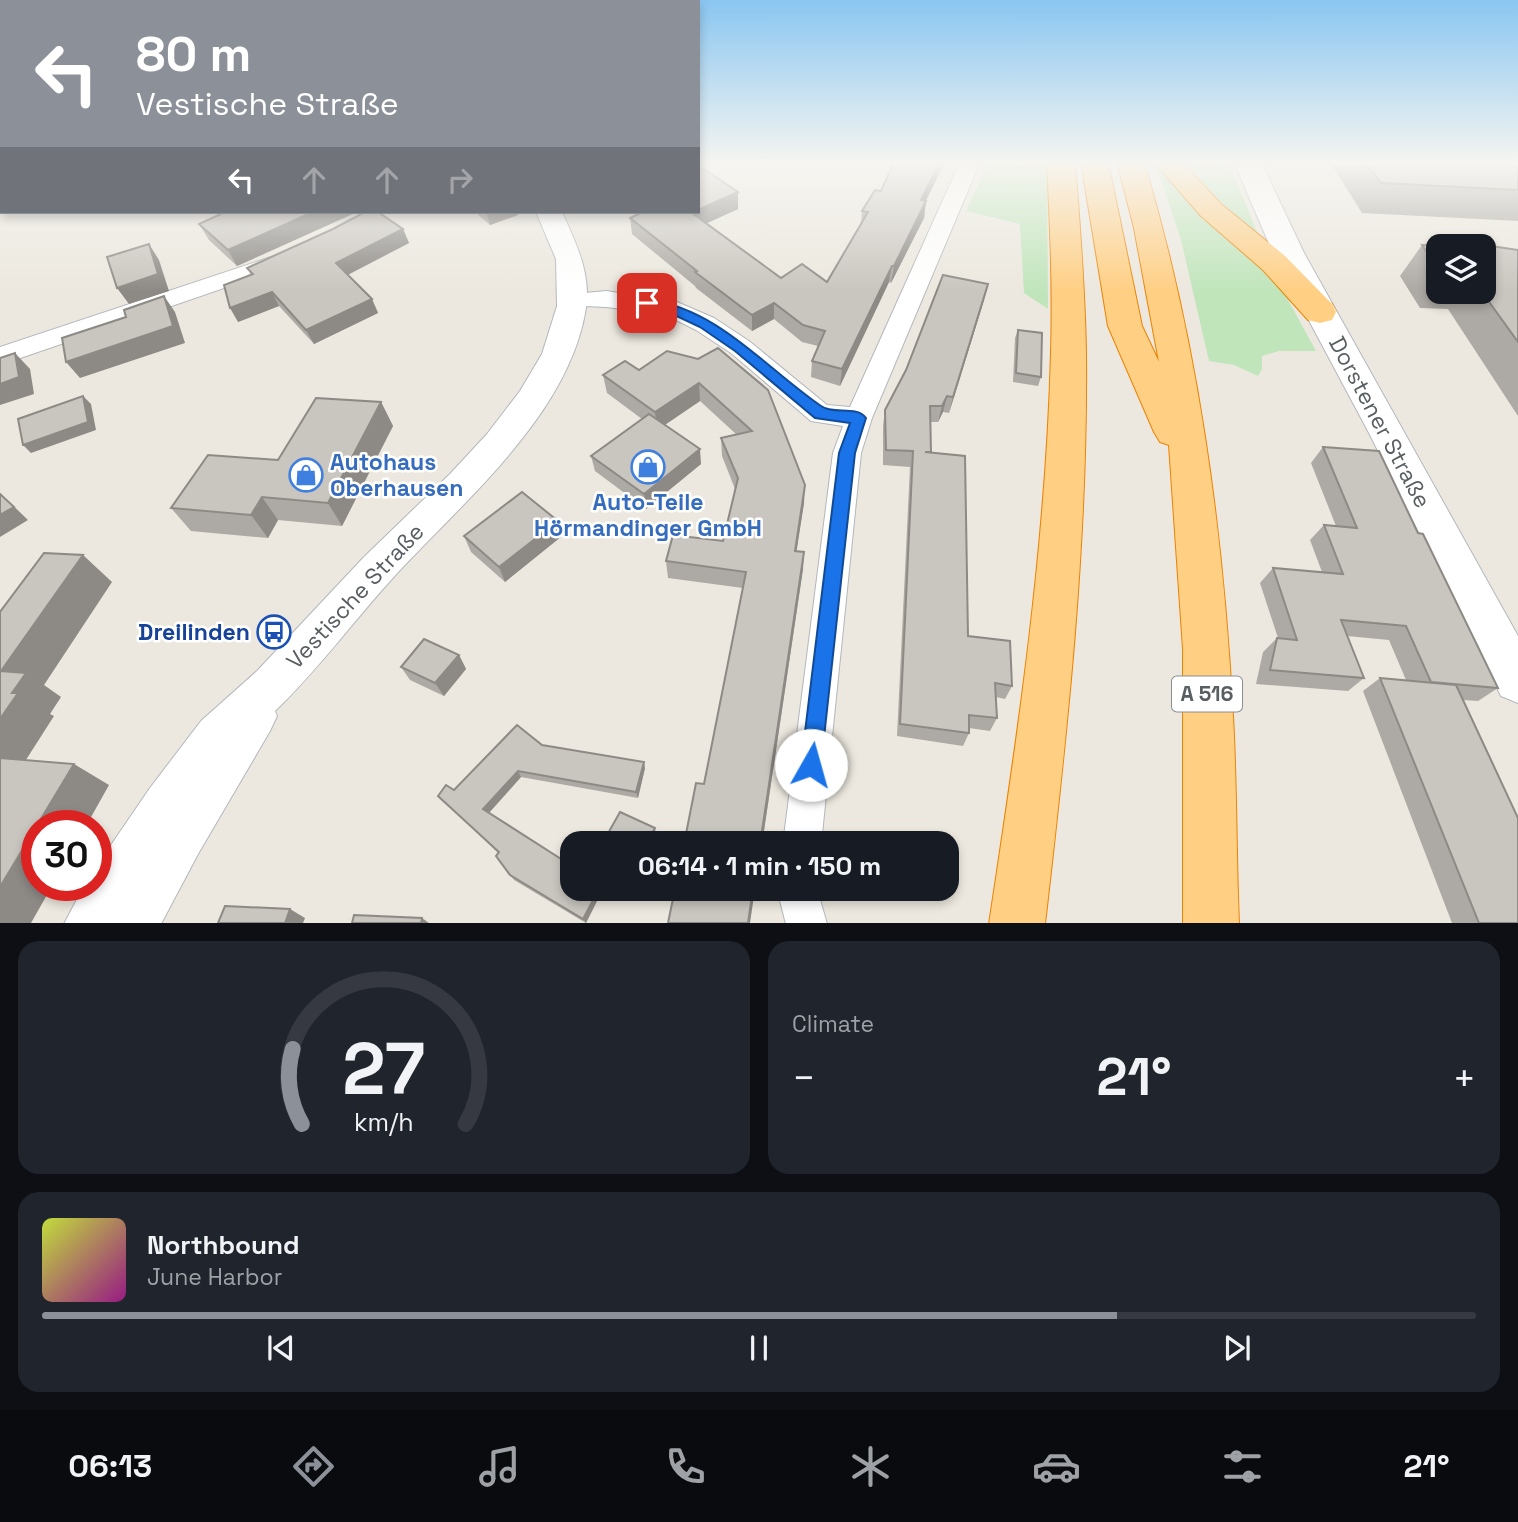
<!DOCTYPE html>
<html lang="en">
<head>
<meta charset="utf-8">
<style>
	body { margin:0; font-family:"Space Grotesk",sans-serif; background:#20242c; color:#f1f3f6; height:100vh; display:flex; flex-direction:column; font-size:26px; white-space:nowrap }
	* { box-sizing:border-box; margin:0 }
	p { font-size:23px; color:#9ea1a6 }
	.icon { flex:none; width:38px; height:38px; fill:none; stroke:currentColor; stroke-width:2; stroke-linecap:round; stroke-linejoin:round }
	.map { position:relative; height:923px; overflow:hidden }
	.details { display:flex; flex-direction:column; gap:18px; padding:18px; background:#0d0f14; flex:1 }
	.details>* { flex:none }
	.top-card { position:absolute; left:0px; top:0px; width:700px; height:214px; box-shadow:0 4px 10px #0003; background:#8c9099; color:#fff; overflow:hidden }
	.controls { position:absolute; left:1426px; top:234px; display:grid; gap:14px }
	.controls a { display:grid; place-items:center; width:70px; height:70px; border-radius:14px; background:#171b24; box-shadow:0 4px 10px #0003; font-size:35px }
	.speed { position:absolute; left:21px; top:810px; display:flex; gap:14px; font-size:35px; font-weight:700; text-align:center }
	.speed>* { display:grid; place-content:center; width:91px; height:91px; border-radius:50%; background:#171b24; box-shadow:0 4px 10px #0003; line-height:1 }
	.speed .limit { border:10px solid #d22; background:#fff; color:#111 }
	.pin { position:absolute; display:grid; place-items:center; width:60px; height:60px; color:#fff; margin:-30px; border-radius:14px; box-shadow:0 4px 10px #0006 }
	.me { position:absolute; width:77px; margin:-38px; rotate:7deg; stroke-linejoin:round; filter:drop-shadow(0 0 5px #0008) }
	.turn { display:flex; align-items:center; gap:24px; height:147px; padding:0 21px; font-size:32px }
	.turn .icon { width:91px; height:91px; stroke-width:2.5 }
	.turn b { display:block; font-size:49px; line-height:60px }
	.lanes { display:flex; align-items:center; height:66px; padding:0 21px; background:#0003; justify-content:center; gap:35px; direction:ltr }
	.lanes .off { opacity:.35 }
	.big { font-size:52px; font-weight:600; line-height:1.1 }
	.details .tile { flex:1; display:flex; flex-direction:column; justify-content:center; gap:10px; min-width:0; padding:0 24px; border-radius:21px; background:#20242c }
	.details .dial { align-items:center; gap:0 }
	.dial svg { height:182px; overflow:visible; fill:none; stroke:#363941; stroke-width:7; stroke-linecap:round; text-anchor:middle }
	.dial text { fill:#f1f3f6; stroke:none }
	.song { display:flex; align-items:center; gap:21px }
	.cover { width:84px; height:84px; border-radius:10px; background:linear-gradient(135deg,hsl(70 70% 55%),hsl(310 70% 35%)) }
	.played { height:7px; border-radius:4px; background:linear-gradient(90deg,#8c9099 75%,#363941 75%) }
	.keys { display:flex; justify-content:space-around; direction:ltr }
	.heat { display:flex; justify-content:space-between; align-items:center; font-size:38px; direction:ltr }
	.details .tiles { flex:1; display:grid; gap:18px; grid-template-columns:1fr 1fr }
	.tile:last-child { grid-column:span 2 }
	.trip { position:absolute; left:560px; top:831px; width:399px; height:70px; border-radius:21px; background:#171b24; box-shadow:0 4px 10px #0003; font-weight:600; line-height:70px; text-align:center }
	.tab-bar { display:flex; height:112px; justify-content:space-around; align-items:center; background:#090b0e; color:#9ea1a6 }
	.tab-bar .icon { width:49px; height:49px }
	.tab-bar .active { color:#8c9099 }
	.tab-bar b { font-size:32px; color:#f1f3f6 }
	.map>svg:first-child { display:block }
	.green { fill:#c0e5bb }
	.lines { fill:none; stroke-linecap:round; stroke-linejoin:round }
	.minor-casing { stroke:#b3b7bb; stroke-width:2 }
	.tertiary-casing { stroke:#b3b7bb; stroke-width:2 }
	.secondary-casing { stroke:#b3b8bd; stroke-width:2 }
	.motorway-casing { stroke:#ec8200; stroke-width:2 }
	.minor { fill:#fff; fill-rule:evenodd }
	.tertiary { fill:#fff; fill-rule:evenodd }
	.secondary { fill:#fff; fill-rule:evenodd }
	.motorway { fill:#ffcf84; fill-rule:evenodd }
	.wall { fill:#ada9a4 }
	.shaded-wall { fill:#8d8a86 }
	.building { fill:#c9c5bf; stroke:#8d8a86; stroke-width:2 }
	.route { fill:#1a73e8; stroke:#114b97; stroke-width:2 }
	.labels { text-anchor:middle; stroke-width:5; stroke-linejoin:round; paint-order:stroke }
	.shield { fill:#fff; stroke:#8a8e90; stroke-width:2 }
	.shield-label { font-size:21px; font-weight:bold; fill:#585e61 }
	.street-label { font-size:23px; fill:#585e61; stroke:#fff }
	.shop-label { font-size:23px; font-weight:bold; fill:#366cbe; stroke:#fff; text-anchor:start }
	.transit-label { font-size:23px; font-weight:bold; fill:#164399; stroke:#fff; text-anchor:end }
</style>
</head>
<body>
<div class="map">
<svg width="1518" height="924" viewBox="0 0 1518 924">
	<rect width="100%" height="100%" fill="#ece8df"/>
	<!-- green -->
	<g class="green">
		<path d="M988,162H1047L1048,309L1024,293L1020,224L966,211Z"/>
		<path d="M1155,162H1161L1188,195L1275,283L1286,296L1316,351H1279L1262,356V369L1258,376L1234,365L1209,361L1181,240Z"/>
		<path d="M1187,162H1228L1258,234C1232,214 1206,189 1187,162Z"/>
	</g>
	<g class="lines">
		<defs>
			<g id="minor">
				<path d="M960,162H980L872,418L861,453L821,844H783L833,453L843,426L811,421L731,353L696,330L664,314L606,307L563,305L559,300L563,295L606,291L677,302L714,318L749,341L827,405L850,407Z"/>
				<rect x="0" y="186" width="2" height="14"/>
				<path d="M283,253L291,255L294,260L291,265L0,365V347Z"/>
				<path d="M777,889H817L827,924H786Z"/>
			</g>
			<path id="tertiary" d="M536,212H562C576,243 591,273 586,308C569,416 461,503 391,580C352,623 317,671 275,711L277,716L270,731L198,854L161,924H64L84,886H96V867L150,788L201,721L257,671L364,557L450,474L487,434L520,391L542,354L557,306L556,259Z"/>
			<path id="secondary" d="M1234,162H1261L1304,253L1518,636V703L1501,696L1369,433L1273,253Z"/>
			<g id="motorway">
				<path d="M1047,162H1075C1080,225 1085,289 1086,353C1088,544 1067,734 1045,924H989C1018,734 1046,545 1051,353C1053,289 1050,226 1047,162Z"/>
				<path d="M1081,162H1108L1142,326L1159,362L1134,228L1117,162H1144C1198,343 1223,528 1233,716C1237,785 1236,855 1239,924H1183V649L1169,445L1160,442L1154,432L1108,326Z"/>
				<path d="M1154,162H1182L1221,204L1285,256L1332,304L1336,312L1332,320L1320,323L1308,320L1263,270L1201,216Z"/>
			</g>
		</defs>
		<!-- minor casing -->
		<use href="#minor" class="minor-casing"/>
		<!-- tertiary casing -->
		<use href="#tertiary" class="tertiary-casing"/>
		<!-- secondary casing -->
		<use href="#secondary" class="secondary-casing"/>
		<!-- motorway casing -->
		<use href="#motorway" class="motorway-casing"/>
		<!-- minor -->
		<use href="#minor" class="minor"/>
		<!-- tertiary -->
		<use href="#tertiary" class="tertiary"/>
		<!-- secondary -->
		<use href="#secondary" class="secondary"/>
		<!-- motorway -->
		<use href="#motorway" class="motorway"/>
	</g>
	<!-- wall -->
	<g class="wall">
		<path d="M894,162H945L926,201L924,218L891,283L889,282L840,386L811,377L812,361L818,346L802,342L774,319L752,331L696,288L695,286L632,234L630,218L738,192V209L707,223L781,278L827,282L861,224L862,211L881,191Z"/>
		<path d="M1330,162H1518V221L1362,213Z"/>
		<path d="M225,212H357L237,266L209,240L199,224Z"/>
		<path d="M475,212H517L518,215L490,225Z"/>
		<path d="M403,229L409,243L348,275L372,299L378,313L314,344L279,306L238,322L251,275L247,268Z"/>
		<path d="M1422,245L1438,247V292H1484L1489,249L1491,246L1518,250V416L1448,309L1420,308L1400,276Z"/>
		<path d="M984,300L949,413L943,412L938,422H931V452L968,636L1012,686L1005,699L996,697L997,718L990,731L969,728V733L963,746L897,736L910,467L883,465V426L885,410Z"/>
		<path d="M1018,330L1041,377L1038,386L1013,382L1015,338Z"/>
		<path d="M718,348L804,503L796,551L803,569L762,844H684L704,784L743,588L668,578L666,561L723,541L735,489L722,456L721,438L736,434L700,401L665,425L701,464L646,509L595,471L591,456L642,419L607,393L603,375L639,370L698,359Z"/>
		<path d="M381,402L393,426L342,526L278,520L268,538L191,531L171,508L278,460Z"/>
		<path d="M1323,447L1418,533L1498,688L1478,701L1463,700L1518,923H1452L1363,691L1380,678L1406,680L1389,640L1347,636L1364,678L1348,691L1256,684L1263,652L1277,638H1278L1260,583L1273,568L1322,572L1310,540L1324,525L1336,526L1311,463Z"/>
		<path d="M558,521L562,536L505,582L471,552L464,536Z"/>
		<path d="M459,655L466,669L444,696L410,680L401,667Z"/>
		<path d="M542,745L645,768L638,798L521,777L489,813L603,889L586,923L514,880L496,856L498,853L438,796L454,790Z"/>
	</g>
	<!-- shaded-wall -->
	<g class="shaded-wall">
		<path d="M940,162H945L918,216L921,200Z"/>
		<path d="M738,192V209L694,229L692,213L698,212V210Z"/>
		<path d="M926,201L924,218L891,283L894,266Z"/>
		<path d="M313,212H357L237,266L228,250Z"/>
		<path d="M493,212H517L518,215L490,225L487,214Z"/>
		<path d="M403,229L409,243L343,277L336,263Z"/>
		<path d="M149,244L159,260L169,291L129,304L117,288Z"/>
		<path d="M892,266L889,282L840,386L842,369Z"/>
		<path d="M988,284L984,300L949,413L953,397Z"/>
		<path d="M272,292L279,306L238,322L230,308Z"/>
		<path d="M164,296L175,312L185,343L80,378L66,362Z"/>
		<path d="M372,299L378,313L314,344L306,330Z"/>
		<path d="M774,303V319L752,331V315Z"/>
		<path d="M15,353L30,369L34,394L0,405V384Z"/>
		<path d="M699,383L700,401L657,430L655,412Z"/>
		<path d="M83,396L91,404L96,430L31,453L23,445Z"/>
		<path d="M947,396L943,412L938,422L942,406Z"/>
		<path d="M381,402L393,426L342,526L328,503Z"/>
		<path d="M700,449L701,464L646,509L644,494Z"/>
		<path d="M805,485L804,503L794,568L795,551Z"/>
		<path d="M0,493L28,520L0,537Z"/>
		<path d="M262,497L278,520L268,538L251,515Z"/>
		<path d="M558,521L562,536L505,582L499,567Z"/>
		<path d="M804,552L803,569L762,844H760Z"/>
		<path d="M83,555L112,582L44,685L61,697L50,714L54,716L15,777L0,769V719L12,693L1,671Z"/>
		<path d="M459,655L466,669L444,696L435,683Z"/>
		<path d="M644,762L645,768L638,798L636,792Z"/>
		<path d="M74,764L109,785L86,826H37V886H52L31,923H0V887Z"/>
		<path d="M518,771L521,777L487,815L483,809Z"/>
		<path d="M655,828L656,834L651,844H646Z"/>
		<path d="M599,889H603L586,923L583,919Z"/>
		<path d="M753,889H755L750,923H748Z"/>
		<path d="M290,909L305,918L303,923H285Z"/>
		<path d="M422,918L429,923H421Z"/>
	</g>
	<!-- building -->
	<g class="building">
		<path d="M894,162H940L921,200L926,201L894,266H892L842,369L812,361L825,331L803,325L774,303L752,315L695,272L697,271L630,218L643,212H695L692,213L781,278L802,264L827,282L868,212L862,211L875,190L881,191Z"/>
		<path d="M1366,162H1518V190L1381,183Z"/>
		<path d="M698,165L738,192L698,210Z"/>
		<path d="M225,212H313L228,250L199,224Z"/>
		<path d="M365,212H378L403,229L336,263L372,299L306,330L272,292L230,308L224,285L253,274L247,268L333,229Z"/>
		<path d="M149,244L158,274L117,288L107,257Z"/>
		<path d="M1422,245L1449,247H1438V270Z"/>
		<path d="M1491,246L1518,250V342L1482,292H1484V249H1494Z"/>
		<path d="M943,275L988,284L953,397L947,396L942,406H930L931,452H925L965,456L968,636L1010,641L1012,686L995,683L997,718L969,715V733L900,724L913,451L886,450L885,410L906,370Z"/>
		<path d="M164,296L173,326L66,362L62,338L126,317L124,310Z"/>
		<path d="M1018,330L1042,333L1041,377L1016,373Z"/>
		<path d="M718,348L768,390L805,485L795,551L804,552L760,844H684L696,783L704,784L746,572L666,561L673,535L723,541L738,478L721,438L752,431L699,383L655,412L603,375L625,361L639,370L667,351L698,359Z"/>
		<path d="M15,353L19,377L0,384V358Z"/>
		<path d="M83,396L88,422L23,445L18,419Z"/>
		<path d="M316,398L381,402L328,503L262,497L251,515L171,508L208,455L278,460Z"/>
		<path d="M649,414L700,449L644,494L591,456Z"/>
		<path d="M1323,447L1379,451L1418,533L1423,534L1498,688L1431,682L1406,626L1341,620L1364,678L1270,670L1277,638L1297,640L1273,568L1343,574L1324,525L1357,528Z"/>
		<path d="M522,492L558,521L499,567L464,536Z"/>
		<path d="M0,494L14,507L0,515Z"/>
		<path d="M44,553L83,555L1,671L26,673L12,693H18L0,719V612Z"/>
		<path d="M424,639L459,655L435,683L401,667Z"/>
		<path d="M1380,678L1456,685L1518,818V923H1479Z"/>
		<path d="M517,725L542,745L644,762L636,792L518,771L483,809L572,866V889H599L583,919L510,875L496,856L499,852L438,796L446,785L454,790Z"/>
		<path d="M0,758L74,764L0,887Z"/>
		<path d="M620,812L655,828L646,844H602Z"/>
		<path d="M675,889H753L748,923H668Z"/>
		<path d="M225,906L290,909L285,923H218Z"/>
		<path d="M354,915L422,918L421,923H352Z"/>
	</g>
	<!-- sky -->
	<linearGradient id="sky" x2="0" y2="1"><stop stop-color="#8ac6f1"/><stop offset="0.56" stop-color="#f6f5f1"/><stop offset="1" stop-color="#f6f5f1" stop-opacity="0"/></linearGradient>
	<rect width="1518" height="291" fill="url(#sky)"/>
	<!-- route -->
	<path class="route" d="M647,299C720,310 763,366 821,406C833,415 857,405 866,418L855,453L821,765L818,773L811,776L804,773L801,765L839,453L850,423L815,418L735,351L700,327L666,311L642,307L640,303Z"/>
	<!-- icons -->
	<defs>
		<symbol id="shop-ring" viewBox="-11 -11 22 22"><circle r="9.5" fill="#fff" stroke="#3f7fe0" stroke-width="1.5"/><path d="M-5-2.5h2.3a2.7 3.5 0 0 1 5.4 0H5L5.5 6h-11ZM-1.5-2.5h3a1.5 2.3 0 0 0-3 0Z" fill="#3f7fe0"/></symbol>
		<symbol id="bus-ring" viewBox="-11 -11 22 22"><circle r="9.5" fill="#fff" stroke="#1a4fb4" stroke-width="1.5"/><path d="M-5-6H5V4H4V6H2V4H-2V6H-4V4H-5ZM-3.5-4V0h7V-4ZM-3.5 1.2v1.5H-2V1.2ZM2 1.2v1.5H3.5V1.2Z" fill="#1a4fb4"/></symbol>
	</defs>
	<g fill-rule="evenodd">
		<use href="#shop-ring" x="629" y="448" width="38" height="38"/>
		<use href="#shop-ring" x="287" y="456" width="38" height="38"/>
		<use href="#bus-ring" x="255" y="613" width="38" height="38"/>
	</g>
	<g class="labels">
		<!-- shield labels -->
		<rect class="shield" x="1172" y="676.5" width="70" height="35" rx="5"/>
		<g class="shield-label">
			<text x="1207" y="701">A 516</text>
		</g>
		<!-- street labels -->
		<g class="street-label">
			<text transform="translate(1380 422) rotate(62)" y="8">Dorstener Straße</text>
			<text transform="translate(355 596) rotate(-47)" y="8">Vestische Straße</text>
		</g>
		<!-- shop labels -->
		<g class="shop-label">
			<text x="330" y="470">Autohaus<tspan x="330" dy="26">Oberhausen</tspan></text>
			<text x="648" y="510" text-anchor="middle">Auto-Teile<tspan x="648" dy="26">Hörmandinger GmbH</tspan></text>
		</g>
		<!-- transit labels -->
		<g class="transit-label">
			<text x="250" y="640">Dreilinden</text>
		</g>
	</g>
</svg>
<div class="controls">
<a><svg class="icon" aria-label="layers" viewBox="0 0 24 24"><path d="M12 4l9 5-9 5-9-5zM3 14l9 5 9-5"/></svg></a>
</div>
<div class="speed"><div class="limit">30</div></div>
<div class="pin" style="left:647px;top:303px;background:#d93025"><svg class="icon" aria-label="arrive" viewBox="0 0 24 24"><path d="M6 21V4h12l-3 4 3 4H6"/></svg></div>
<svg class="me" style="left:811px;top:765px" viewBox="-20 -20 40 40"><circle r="19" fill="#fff"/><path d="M0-13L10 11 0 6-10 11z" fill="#1a73e8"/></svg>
<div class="trip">06:14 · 1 min · 150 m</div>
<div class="top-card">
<div class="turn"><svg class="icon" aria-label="left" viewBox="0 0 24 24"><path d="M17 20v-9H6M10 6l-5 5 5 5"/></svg><div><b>80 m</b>Vestische Straße</div></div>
<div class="lanes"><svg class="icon" aria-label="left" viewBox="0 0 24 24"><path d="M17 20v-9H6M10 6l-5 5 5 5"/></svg><svg class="icon off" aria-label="ahead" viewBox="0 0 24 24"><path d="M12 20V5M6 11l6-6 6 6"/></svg><svg class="icon off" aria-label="ahead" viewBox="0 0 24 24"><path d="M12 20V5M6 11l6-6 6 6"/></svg><svg class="icon off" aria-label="right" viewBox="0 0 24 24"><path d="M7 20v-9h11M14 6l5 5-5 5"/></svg></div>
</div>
</div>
<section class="details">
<div class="tiles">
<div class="tile dial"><svg viewBox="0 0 100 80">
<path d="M14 69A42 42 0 1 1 86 69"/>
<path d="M14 69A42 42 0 0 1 10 36" stroke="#8c9099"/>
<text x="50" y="56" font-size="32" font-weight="700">27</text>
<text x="50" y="72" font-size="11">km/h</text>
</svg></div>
<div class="tile"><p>Climate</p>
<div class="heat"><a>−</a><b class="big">21°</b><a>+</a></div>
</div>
<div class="tile">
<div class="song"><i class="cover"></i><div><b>Northbound</b><p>June Harbor</p></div></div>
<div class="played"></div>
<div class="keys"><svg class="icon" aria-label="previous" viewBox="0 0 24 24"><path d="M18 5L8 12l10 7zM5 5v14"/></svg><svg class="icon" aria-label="pause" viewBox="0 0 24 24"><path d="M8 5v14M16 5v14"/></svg><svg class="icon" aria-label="next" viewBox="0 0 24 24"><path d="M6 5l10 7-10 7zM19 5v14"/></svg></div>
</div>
</div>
</section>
<nav class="tab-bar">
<b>06:13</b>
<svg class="icon active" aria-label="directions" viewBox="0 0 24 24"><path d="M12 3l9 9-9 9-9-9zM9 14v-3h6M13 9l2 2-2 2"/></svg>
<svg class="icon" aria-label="music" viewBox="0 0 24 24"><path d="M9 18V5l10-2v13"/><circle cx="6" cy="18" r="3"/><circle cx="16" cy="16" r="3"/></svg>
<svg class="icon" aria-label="phone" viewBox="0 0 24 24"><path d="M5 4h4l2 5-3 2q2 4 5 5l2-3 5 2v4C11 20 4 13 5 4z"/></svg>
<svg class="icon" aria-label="climate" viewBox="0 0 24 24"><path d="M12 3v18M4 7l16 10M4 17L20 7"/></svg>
<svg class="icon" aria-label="car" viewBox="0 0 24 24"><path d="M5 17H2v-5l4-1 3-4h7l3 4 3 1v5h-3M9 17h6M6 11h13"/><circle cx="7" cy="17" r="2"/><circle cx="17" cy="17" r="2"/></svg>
<svg class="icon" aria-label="filters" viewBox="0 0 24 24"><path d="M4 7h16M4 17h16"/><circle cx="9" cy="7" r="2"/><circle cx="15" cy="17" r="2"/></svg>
<b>21°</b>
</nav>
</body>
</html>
